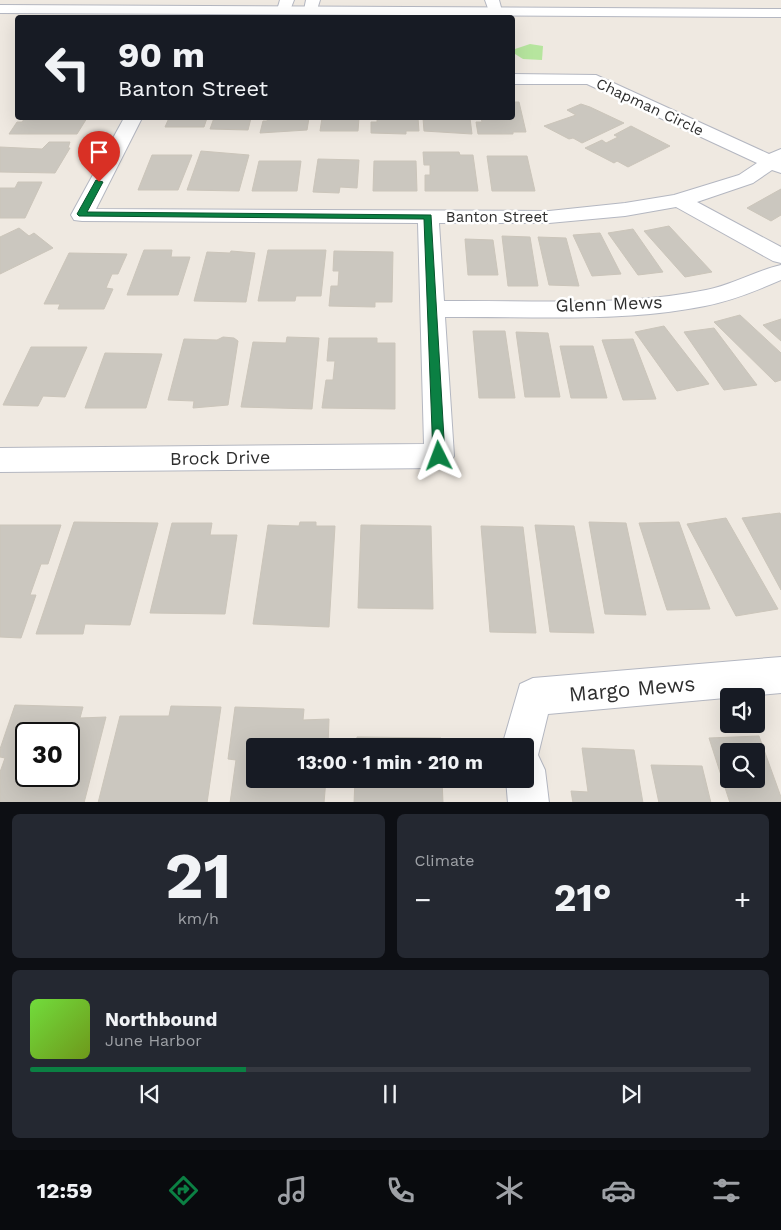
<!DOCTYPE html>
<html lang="en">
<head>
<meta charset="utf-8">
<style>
	body { margin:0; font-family:"Work Sans",sans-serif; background:#242831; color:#f1f3f6; height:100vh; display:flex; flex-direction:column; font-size:19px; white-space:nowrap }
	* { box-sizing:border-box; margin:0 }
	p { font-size:16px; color:#9ea1a6 }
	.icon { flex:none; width:28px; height:28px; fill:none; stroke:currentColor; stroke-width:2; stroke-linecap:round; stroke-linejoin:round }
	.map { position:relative; height:802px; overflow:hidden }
	.details { display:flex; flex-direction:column; gap:12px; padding:12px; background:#0d0f14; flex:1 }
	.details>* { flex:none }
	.banner { position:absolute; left:15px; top:15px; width:500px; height:105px; border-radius:5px; box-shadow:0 5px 20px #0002; background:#171b24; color:#f1f3f6; overflow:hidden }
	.tools { position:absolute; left:720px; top:688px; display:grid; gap:10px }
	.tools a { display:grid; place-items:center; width:45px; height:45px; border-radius:5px; background:#171b24; box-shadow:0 5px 20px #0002; font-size:25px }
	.speed { position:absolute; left:15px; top:722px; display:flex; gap:10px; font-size:25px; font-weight:700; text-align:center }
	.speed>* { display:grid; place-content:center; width:65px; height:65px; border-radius:50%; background:#171b24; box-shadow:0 5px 20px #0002; line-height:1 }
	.speed .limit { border:2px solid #111; border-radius:8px; background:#fff; color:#111 }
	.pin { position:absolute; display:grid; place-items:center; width:42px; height:42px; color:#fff; margin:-51px -21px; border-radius:50% 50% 50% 0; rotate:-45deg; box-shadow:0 0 5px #0007 }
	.pin .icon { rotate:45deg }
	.me { position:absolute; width:55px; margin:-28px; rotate:357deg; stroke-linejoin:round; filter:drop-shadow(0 0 4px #0008) }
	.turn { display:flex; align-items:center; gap:18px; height:105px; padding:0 20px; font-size:22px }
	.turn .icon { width:65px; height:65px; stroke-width:2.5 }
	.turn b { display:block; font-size:35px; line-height:42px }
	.big { font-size:38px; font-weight:700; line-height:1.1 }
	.details .tile { flex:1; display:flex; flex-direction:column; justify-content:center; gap:8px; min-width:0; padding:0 18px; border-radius:8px; background:#242831 }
	.details .dial { align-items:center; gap:0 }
	.dial b { font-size:65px; line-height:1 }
	.song { display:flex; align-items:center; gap:15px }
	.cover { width:60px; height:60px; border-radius:8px; background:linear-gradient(135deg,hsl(100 70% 55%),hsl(80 70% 35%)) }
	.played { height:5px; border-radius:2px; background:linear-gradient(90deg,#0b8043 30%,#363941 30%) }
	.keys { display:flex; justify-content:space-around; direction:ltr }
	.heat { display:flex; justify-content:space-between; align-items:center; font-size:28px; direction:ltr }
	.details .tiles { flex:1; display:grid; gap:12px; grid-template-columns:1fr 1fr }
	.tile:last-child { grid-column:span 2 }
	.trip { position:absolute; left:246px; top:738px; width:288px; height:50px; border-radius:5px; background:#171b24; box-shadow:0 5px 20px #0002; font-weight:700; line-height:50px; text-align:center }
	.tab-bar { display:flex; height:80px; justify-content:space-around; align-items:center; background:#090b0e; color:#9ea1a6 }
	.tab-bar .icon { width:35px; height:35px }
	.tab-bar .selected { color:#0b8043 }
	.tab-bar b { font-size:22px; color:#f1f3f6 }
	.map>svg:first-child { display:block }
	.green { fill:#b6e59e }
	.building { fill:#cbc7bf; stroke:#cbc5ba; fill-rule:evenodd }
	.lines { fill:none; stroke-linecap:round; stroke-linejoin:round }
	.minor-casing { stroke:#b4b7c1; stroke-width:2 }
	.tertiary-casing { stroke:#b4b7c1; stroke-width:2 }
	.minor { fill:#fff; fill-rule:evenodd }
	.tertiary { fill:#fff; fill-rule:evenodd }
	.route { fill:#0b8043; stroke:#07532c }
	.labels { text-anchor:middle; stroke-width:5; stroke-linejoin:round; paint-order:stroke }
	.far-street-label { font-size:15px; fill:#2e2e2e; stroke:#fff }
	.street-label { font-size:18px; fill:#2e2e2e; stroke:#fff }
	.near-street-label { font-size:21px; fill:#2e2e2e; stroke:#fff }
</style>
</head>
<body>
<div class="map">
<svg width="781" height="803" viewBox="0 0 781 803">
	<rect width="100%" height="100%" fill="#efe9e1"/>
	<!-- green -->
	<path class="green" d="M530,44L543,46L542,60L523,59L515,54V49Z"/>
	<!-- building -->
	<g class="building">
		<path d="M512,102H519L526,132H513V134H478L476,122H482L481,118H512Z"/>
		<path d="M581,104L590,107L624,123L582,143L573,138L569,139L544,126L576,115L567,110Z"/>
		<path d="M25,118H87L77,134H9L17,122H22Z"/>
		<path d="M169,118H207L204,127H165Z"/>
		<path d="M214,118H251L248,130L210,129Z"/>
		<path d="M268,118H309L307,130L260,133L263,121H267Z"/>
		<path d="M322,118H359L358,131H320Z"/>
		<path d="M377,118H418L419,131H406V134L371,133V122H377Z"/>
		<path d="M423,118H470L472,134L424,131Z"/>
		<path d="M631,126L670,146L628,167L617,161L614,163L585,148L602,140L606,143L618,137L614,135Z"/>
		<path d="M49,142H70L68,148H70L55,173L0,172V147L42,149Z"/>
		<path d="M201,151L249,155L239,191L187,190Z"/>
		<path d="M423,152H459L460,155H473L478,191H425V175H430V165H424Z"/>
		<path d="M152,155H192L178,190H138Z"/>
		<path d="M487,156H527L535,191H492Z"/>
		<path d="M318,159L359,160L357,188L340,187L339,193L313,192Z"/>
		<path d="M259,161H301L297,191H252Z"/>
		<path d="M374,161H416L417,191H373Z"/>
		<path d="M18,182H42L25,218H0V188H15Z"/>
		<path d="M781,189V215L771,221L747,208Z"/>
		<path d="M669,226L712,272L685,277L644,231Z"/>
		<path d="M19,228L29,236L34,233L53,248L0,274V237Z"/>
		<path d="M633,229L663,272L638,275L608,233Z"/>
		<path d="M600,233L621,274L592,276L573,235Z"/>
		<path d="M502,236L530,237L538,286H508Z"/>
		<path d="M538,237L566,238L579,286L549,285Z"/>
		<path d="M465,239L493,240L498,275H468Z"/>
		<path d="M144,250H172L171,257H190L178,295H127Z"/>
		<path d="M268,250H326L321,296H296L295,301H258Z"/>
		<path d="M231,251L255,253L246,302L194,301L207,252L230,253Z"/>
		<path d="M334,251L393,252L392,302H375V307L329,306L331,286H338L339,271H333Z"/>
		<path d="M69,253L127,254L118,274H112L106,288L113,289L104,309H58L60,304H44Z"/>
		<path d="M740,315L781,353V380L775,382L714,322Z"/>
		<path d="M781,319V341L763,325Z"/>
		<path d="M664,326L709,384L677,391L635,332Z"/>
		<path d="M714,328L757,385L724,390L684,332Z"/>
		<path d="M473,331H505L515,398H479Z"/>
		<path d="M516,332L548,333L560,397H525Z"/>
		<path d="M223,337L234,338L238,341L228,405L193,408L194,401L168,400L184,339L217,340Z"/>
		<path d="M287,337L319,338L312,409L241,407L253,342L286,343Z"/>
		<path d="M329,338H377V343H395V409L322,408L326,380H333L335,361H327Z"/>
		<path d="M633,339L656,399L623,400L602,340Z"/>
		<path d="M560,346H593L607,398H571Z"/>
		<path d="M31,347H87L65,397L43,396L38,406L3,405Z"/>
		<path d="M105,353L162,354L146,408H85Z"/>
		<path d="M780,513L781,515V590L742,518Z"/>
		<path d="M726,518L778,609L736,616L687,524Z"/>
		<path d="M74,522L158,523L130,625L85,624L83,634H36Z"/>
		<path d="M300,522H316V526H335L329,627L253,624L268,525L299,526Z"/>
		<path d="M589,522L626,523L646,615L605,614Z"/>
		<path d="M679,522L710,609L667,610L639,523Z"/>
		<path d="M172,523H212L210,535H237L225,614L150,613Z"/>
		<path d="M0,525H61L48,564H41L30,595H36L21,638L0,637Z"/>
		<path d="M361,525L431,526L433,609L358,608Z"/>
		<path d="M535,525L574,526L594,633L550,632Z"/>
		<path d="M481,526L523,527L536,633L490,632Z"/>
		<path d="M15,705L83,707L80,718L106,717L84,803H0V772L5,758L0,757V749ZM26,734H69V776H26Z"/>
		<path d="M171,706L221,707L207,803H98L120,716H169Z"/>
		<path d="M235,707L304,709L303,720L329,719L328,746H255V779H326L324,803H230L236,760L228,759Z"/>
		<path d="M759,736L781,797V803H730L709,738ZM729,751H756V779H729Z"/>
		<path d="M357,737L441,738V746H356Z"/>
		<path d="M582,748L634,750L643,803H573L571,791L588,792Z"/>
		<path d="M651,765L702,766L711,803H659Z"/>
		<path d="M355,779H442L443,803H354Z"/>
	</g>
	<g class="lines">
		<defs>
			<g id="minor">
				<path d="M280,0H294L289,13H279L277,10Z"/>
				<path d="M306,0H320L316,13H306L304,10Z"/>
				<path d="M485,0H499L502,11L500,14H490Z"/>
				<path d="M512,74L596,75L769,154L781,149V173L772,170L753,183L697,202L781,247V263L773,261L676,207L625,216L549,223H439L444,301C529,300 622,307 706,290C732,285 755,271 781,265V280C756,291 731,301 705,306C621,323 530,316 445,317L454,456L449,464L439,468L0,472V448L424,444L418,223L82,221L74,220L71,215L124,118H142L96,209L549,211L625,203L674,195L739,175L757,163L587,84H512Z"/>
				<path d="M781,657V693L548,714L538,755L545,770L549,803H508L506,779H525V746H502L520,684L533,678Z"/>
			</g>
			<path id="tertiary" d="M0,5L781,9V17L0,13Z"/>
		</defs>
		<!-- minor casing -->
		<use href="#minor" class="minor-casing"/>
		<!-- tertiary casing -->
		<use href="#tertiary" class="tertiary-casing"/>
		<!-- minor -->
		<use href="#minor" class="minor"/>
		<!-- tertiary -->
		<use href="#tertiary" class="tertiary"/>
	</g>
	<!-- route -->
	<path class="route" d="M96,180L103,182L87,212L431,215L445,456L443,459H435L433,456L424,219L79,216L77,214Z"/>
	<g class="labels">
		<!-- far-street labels -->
		<g class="far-street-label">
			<text transform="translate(650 107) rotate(25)" y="5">Chapman Circle</text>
			<text x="497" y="222">Banton Street</text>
		</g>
		<!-- street labels -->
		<g class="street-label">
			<text transform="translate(609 304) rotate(-2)" y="6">Glenn Mews</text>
			<text transform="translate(220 458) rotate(-1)" y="6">Brock Drive</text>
		</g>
		<!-- near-street labels -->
		<g class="near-street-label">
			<text transform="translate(632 689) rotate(-5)" y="7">Margo Mews</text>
		</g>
	</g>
</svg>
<div class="tools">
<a><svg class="icon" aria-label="sound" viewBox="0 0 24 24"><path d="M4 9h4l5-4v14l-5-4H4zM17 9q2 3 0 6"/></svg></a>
<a><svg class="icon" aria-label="search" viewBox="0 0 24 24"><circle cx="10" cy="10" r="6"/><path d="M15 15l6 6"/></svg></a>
</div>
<div class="speed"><div class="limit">30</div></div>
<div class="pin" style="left:99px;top:182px;background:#d93025"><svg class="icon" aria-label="arrive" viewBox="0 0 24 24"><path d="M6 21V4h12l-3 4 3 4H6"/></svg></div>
<svg class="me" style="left:439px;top:456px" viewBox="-20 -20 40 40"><path d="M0-17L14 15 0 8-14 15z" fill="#0b8043" stroke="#fff" stroke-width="4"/></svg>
<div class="trip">13:00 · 1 min · 210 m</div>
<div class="banner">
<div class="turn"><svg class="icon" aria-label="left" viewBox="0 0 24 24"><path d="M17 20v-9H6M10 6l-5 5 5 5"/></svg><div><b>90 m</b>Banton Street</div></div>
</div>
</div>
<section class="details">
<div class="tiles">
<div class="tile dial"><b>21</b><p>km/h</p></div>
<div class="tile"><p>Climate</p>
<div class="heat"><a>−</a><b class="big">21°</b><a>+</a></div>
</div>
<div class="tile">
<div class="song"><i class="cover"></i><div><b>Northbound</b><p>June Harbor</p></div></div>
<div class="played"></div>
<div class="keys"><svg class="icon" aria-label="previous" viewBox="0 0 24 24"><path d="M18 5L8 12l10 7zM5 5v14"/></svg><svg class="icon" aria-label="pause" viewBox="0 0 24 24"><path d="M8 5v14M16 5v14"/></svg><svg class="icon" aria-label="next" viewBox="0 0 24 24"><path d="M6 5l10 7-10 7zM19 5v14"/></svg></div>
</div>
</div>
</section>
<nav class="tab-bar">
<b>12:59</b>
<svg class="icon selected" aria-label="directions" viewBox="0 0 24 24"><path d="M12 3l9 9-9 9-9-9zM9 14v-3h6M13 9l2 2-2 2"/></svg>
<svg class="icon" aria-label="music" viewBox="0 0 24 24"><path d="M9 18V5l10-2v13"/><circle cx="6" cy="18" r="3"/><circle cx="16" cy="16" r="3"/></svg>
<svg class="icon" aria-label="phone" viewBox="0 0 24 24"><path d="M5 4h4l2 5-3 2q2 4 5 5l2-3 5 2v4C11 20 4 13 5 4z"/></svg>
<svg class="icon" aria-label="climate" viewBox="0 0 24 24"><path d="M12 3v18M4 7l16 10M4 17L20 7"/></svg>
<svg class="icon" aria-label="car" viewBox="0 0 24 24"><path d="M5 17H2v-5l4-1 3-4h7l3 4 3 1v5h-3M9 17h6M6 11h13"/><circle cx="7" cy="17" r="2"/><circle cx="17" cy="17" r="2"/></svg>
<svg class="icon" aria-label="filters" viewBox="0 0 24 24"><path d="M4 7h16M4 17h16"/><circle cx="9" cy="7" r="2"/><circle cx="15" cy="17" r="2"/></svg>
</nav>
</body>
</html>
